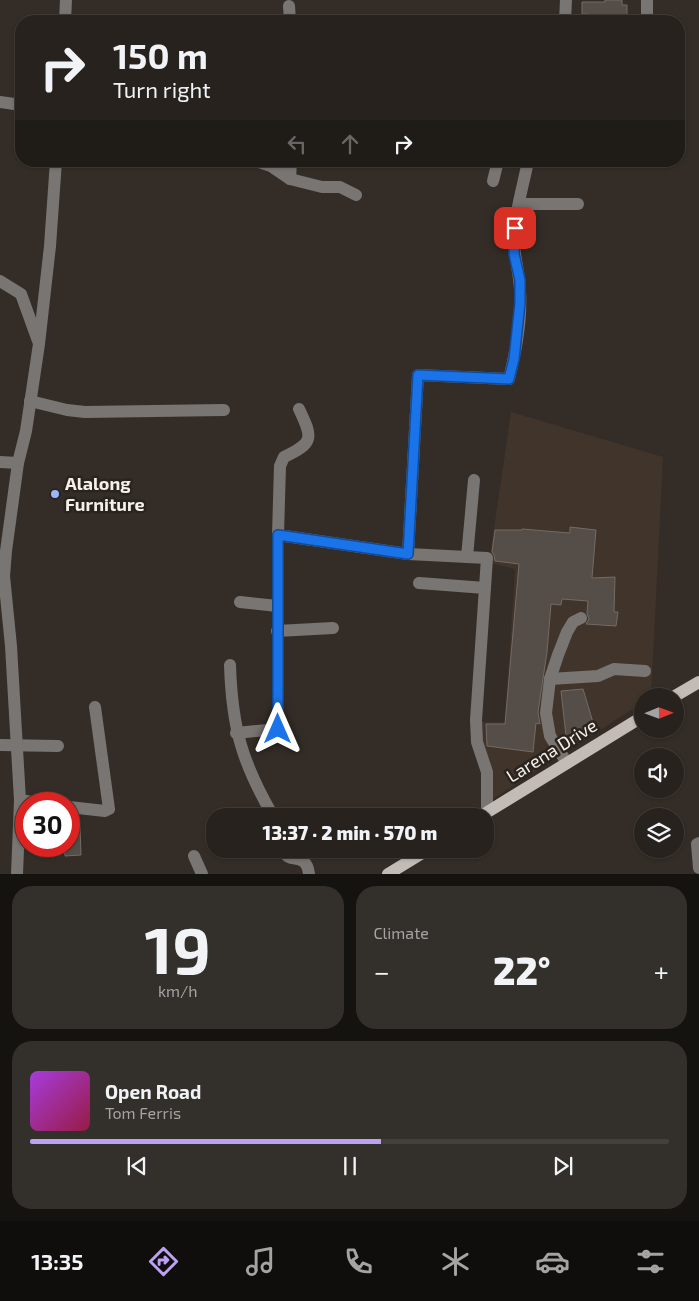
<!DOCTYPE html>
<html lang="en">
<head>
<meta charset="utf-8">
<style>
	body { margin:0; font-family:"Exo 2",sans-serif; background:#332f2a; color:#f1f3f6; height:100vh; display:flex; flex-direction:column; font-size:19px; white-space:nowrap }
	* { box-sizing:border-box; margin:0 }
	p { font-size:16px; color:#a4a4a4 }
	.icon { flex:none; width:28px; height:28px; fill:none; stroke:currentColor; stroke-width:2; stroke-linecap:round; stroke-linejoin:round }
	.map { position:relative; height:874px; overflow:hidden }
	.panel { display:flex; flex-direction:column; gap:12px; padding:12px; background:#151310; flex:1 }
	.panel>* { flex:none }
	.top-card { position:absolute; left:15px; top:15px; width:670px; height:152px; border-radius:20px; box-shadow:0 1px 4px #0004,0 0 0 1px #433f3b; background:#27221d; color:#f1f3f6; overflow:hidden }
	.needle { width:32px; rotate:89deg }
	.controls { position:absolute; left:634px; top:688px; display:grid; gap:10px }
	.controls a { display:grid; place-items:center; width:50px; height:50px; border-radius:50%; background:#27221d; box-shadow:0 1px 4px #0004,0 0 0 1px #433f3b; font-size:25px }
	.speed { position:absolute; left:15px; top:792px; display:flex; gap:10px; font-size:25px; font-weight:700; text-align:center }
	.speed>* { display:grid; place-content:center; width:65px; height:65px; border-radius:50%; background:#27221d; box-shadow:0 1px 4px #0004,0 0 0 1px #433f3b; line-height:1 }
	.speed .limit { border:8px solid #d22; background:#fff; color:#111 }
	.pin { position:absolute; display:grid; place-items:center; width:42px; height:42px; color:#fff; margin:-21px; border-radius:10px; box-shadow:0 2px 8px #0006 }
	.me { position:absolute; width:55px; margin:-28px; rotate:0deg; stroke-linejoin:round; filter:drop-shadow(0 0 4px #0008) }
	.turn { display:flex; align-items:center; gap:18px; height:105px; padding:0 15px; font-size:22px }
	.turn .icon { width:65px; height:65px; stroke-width:2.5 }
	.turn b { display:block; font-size:35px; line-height:42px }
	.lanes { display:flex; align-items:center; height:48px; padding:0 15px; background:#0003; justify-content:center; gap:25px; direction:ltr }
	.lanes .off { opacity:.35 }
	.big { font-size:38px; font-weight:800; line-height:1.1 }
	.panel .widget { flex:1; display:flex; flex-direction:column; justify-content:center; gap:8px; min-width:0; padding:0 18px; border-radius:20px; background:#332f2a }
	.panel .dial { align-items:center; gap:0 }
	.dial b { font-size:65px; line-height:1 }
	.song { display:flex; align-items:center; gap:15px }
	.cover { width:60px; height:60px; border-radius:8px; background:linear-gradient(135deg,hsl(280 70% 55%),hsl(340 70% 35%)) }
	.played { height:5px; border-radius:2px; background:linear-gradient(90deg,#bca0f2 55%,#433f3b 55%) }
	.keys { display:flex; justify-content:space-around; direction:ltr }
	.heat { display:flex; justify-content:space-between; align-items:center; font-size:28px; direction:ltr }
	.panel .tiles { flex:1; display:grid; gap:12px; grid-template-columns:1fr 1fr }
	.widget:last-child { grid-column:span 2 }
	.trip { position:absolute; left:206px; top:808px; width:288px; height:50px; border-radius:20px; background:#27221d; box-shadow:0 1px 4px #0004,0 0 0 1px #433f3b; font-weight:800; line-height:50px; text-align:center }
	.tabs { display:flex; height:80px; justify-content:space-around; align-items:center; background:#100e0c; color:#a4a4a4 }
	.tabs .icon { width:35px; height:35px }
	.tabs .active { color:#bca0f2 }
	.tabs b { font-size:22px; color:#f1f3f6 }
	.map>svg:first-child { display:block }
	.built { fill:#41342a }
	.building { fill:#554d47; stroke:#736b65 }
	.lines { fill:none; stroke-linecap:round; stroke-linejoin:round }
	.minor { stroke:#797572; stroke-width:12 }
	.major { stroke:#c3bbb5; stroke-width:12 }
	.route-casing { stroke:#114b97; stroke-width:12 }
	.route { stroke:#1a73e8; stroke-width:9 }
	.poi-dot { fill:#9cb4fd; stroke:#2a231e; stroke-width:2 }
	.labels { text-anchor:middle; stroke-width:5; stroke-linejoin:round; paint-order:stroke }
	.poi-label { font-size:18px; font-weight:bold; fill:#f4f0ec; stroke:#2a231e; text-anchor:start }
	.street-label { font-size:18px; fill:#f4f0ec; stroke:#2a231e }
</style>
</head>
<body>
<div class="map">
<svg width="699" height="874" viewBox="0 0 699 874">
	<rect width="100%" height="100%" fill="#342d27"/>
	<!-- built -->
	<path class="built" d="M511,412L663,457L651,696H642V703L491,800L482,747L479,722H505L515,569L489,563Z"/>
	<!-- building -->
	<g class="building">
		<path d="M605,0H622V5H627V16H618V18L588,19V14H582V2H605Z"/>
		<path d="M570,527L596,530L592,578L615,577L614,612H618L616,626L586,624L589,619L587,613L588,601L562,599L561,605L551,604L547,652L538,712L540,724L536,723L533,752L487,746L486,724H505L519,564L495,561L494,555L492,552L495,530H522V529L570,533Z"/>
		<path d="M583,689L595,729L567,745L561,691Z"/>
		<path d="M69,826H80L81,855L65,856L64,846H69Z"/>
	</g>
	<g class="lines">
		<!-- minor -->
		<g class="minor">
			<path d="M647,0V21"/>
			<path d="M289,6L290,21"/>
			<path d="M65,21L66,0"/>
			<path d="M565,21L566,0"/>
			<path d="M0,102L21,105"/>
			<path d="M256,161L271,166L290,179L322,187H340L356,195"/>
			<path d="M290,179L291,161"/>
			<path d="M493,181L498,161"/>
			<path d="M519,204H578"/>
			<path d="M0,281L21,294L38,341"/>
			<path d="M30,401L67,410L85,412L224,410"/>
			<path d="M0,462L18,463"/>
			<path d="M278,535L408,554L487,558L476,720L477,742L487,772V812"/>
			<path d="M408,554L418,375L509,379C516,351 522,320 520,291C520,274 514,258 514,241C514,215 523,187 528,161"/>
			<path d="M467,557L474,480"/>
			<path d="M419,583L485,588"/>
			<path d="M240,602L277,606"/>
			<path d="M277,631L333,628"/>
			<path d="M230,665C232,728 242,762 273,816"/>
			<path d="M550,679L598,676L614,669L645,671"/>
			<path d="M236,733L278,729V535L280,466L284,457C314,443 313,438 299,409"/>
			<path d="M0,745L58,746"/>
			<path d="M567,763L550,736L546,713L550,679L558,655L567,632L573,622L581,618"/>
			<path d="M20,800L43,804"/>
			<path d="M69,807L105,811L109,809L95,707"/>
			<path d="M699,843L697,844L699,868"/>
			<path d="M284,849C287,867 306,849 309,874"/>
			<path d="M194,856L202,874"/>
			<path d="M17,874L20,800L11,646L4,576L6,551L18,463L26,431L39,344L50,246L56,161"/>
		</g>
		<!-- major -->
		<g class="major">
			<path d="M675,696L699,682"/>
			<path d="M481,816L642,717"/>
			<path d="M388,874L429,849"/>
		</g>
	</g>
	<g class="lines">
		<defs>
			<path id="route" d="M278,729V535L408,554L418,375L509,379L514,359L520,303V280L514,254L515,228"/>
		</defs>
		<!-- route casing -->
		<use href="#route" class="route-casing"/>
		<!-- route -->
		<use href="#route" class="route"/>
	</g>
	<!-- markers -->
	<circle class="poi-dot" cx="55" cy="494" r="5"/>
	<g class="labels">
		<!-- poi labels -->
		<g class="poi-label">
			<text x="65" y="490">Alalong<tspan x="65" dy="21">Furniture</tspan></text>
		</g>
		<!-- street labels -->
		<g class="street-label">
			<text transform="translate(552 751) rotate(-32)" y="6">Larena Drive</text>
		</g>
	</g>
</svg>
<div class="controls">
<a><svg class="needle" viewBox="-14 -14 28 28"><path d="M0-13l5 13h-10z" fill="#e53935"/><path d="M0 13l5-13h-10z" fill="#a4a4a4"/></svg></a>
<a><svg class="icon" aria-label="sound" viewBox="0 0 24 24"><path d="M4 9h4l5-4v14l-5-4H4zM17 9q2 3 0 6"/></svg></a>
<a><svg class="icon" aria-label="layers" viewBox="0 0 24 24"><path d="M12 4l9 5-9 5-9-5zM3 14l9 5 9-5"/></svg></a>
</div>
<div class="speed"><div class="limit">30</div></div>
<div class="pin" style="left:515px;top:228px;background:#d93025"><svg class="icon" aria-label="arrive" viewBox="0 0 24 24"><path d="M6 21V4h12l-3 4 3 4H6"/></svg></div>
<svg class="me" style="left:278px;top:729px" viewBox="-20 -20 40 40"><path d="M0-17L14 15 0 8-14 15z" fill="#1a73e8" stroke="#fff" stroke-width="4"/></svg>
<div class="trip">13:37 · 2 min · 570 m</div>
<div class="top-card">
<div class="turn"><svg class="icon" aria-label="right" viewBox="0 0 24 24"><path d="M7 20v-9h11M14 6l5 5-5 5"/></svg><div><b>150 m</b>Turn right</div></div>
<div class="lanes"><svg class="icon off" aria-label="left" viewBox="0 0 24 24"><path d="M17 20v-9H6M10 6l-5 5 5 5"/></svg><svg class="icon off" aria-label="ahead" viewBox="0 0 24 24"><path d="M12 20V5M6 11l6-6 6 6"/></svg><svg class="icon" aria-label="right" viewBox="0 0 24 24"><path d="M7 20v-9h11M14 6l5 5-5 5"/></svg></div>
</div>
</div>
<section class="panel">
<div class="tiles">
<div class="widget dial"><b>19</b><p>km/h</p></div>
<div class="widget"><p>Climate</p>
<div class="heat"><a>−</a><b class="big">22°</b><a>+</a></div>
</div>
<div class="widget">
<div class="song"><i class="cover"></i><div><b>Open Road</b><p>Tom Ferris</p></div></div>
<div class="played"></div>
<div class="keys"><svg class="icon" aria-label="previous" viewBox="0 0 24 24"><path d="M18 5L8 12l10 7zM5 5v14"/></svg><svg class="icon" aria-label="pause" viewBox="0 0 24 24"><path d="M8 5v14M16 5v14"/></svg><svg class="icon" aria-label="next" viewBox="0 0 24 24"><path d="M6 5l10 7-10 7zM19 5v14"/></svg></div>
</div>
</div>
</section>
<nav class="tabs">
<b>13:35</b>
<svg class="icon active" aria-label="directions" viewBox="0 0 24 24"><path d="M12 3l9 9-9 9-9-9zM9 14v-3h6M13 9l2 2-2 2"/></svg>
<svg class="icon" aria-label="music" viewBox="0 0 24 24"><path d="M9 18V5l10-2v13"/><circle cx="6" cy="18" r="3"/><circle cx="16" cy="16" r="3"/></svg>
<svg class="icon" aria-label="phone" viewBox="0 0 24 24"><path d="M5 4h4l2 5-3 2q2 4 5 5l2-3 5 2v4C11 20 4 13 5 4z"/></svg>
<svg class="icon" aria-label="climate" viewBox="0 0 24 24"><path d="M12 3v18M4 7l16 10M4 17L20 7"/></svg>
<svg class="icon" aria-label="car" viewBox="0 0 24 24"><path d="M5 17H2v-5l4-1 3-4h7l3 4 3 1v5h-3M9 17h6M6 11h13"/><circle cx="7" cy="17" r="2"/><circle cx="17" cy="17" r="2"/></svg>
<svg class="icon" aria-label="filters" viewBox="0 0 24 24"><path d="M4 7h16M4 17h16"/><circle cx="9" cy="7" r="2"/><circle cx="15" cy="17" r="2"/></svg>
</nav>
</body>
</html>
